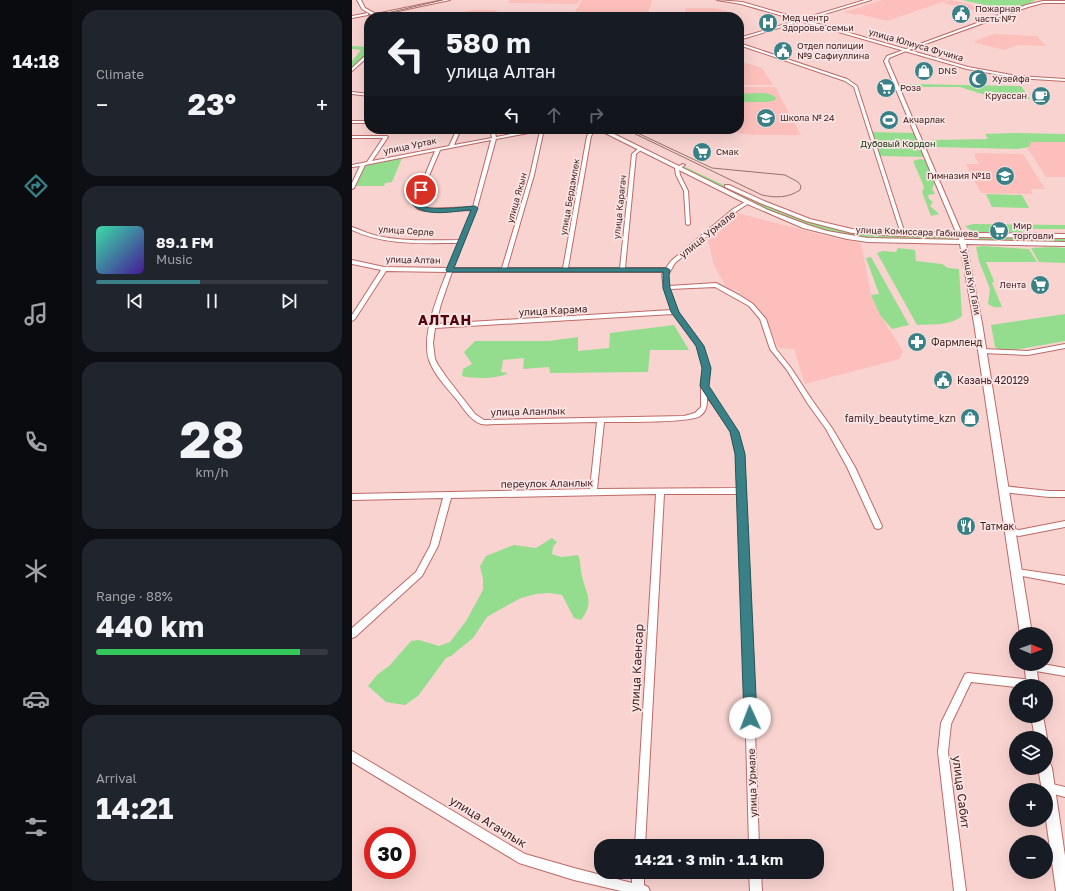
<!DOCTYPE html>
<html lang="en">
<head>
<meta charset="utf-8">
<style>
	body { margin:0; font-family:"Golos Text",sans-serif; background:#20242c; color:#f1f3f6; height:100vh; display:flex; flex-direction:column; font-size:15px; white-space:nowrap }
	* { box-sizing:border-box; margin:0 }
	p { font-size:13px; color:#9ea1a6 }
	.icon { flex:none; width:22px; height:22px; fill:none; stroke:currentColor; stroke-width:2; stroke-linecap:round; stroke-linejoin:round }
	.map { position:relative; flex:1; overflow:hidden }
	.sheet { display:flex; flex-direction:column; gap:10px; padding:10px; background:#0d0f14; width:280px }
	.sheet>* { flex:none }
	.hud { position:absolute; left:12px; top:12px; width:380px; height:122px; border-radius:16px; box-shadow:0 4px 16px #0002; background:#171b24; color:#f1f3f6; overflow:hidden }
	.needle { width:26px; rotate:91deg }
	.buttons { position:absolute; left:657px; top:627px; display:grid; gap:8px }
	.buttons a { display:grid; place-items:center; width:44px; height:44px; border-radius:50%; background:#171b24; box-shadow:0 4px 16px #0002; font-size:20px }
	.speed { position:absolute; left:12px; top:827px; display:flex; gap:8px; font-size:20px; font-weight:700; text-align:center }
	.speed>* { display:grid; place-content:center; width:52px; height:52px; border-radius:50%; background:#171b24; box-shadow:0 4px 16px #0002; line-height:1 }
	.speed .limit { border:6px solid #d22; background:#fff; color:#111 }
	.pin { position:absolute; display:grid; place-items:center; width:34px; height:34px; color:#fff; margin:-17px; border:2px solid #fff; border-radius:50%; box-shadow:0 1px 4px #0007 }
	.me { position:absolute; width:44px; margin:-22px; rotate:358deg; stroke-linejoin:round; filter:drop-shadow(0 0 3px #0008) }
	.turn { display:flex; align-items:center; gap:14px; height:84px; padding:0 16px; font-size:18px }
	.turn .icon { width:52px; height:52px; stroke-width:2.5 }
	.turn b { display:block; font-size:28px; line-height:34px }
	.lanes { display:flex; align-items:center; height:38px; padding:0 16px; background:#0003; justify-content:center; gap:20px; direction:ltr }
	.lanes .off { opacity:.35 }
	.big { font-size:30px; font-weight:700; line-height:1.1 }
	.sheet .card { flex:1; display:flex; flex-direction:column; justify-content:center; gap:6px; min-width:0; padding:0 14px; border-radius:16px; background:#20242c }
	.sheet .dial { align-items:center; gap:0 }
	.dial b { font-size:52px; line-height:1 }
	.song { display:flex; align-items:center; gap:12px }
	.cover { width:48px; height:48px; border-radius:6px; background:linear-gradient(135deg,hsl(160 70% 55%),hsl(260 70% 35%)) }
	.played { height:4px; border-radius:2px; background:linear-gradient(90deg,#398187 45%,#363941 45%) }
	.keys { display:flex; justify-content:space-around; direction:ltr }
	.heat { display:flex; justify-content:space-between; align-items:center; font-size:22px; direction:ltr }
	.charge { height:6px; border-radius:3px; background:linear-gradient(90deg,#34c759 88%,#363941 0) }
	.trip { position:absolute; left:242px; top:839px; width:230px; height:40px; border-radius:16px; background:#171b24; box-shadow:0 4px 16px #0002; font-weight:700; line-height:40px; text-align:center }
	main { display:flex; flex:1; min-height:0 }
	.menu { display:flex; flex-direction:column; width:72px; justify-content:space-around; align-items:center; background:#090b0e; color:#9ea1a6 }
	.menu .icon { width:28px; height:28px }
	.menu .on { color:#398187 }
	.menu b { font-size:18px; color:#f1f3f6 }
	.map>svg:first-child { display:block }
	.built { fill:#fcbfbc }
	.green { fill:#94dd8e }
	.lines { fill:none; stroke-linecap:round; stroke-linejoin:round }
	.minor-casing { stroke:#bd6a67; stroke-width:2 }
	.tertiary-casing { stroke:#bd6a67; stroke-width:2 }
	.secondary-casing { stroke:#bd6a67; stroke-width:2 }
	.minor { fill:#fff; fill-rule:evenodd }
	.tertiary { fill:#fff; fill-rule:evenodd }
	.secondary { fill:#fff; fill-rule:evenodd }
	.tram { stroke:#95716f; stroke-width:1 }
	.route { fill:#398187; stroke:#255458 }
	.labels { text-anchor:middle; stroke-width:3.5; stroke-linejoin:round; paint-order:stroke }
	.far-poi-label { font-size:9px; fill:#462322; stroke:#f9e5e4; text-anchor:start }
	.far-street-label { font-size:9px; fill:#462322; stroke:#f9e5e4 }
	.far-park-label { font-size:9px; fill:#133711; stroke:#f9e5e4 }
	.street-label { font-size:10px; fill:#462322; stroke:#f9e5e4 }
	.poi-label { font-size:10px; fill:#462322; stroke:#f9e5e4; text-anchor:start }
	.near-street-label { font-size:12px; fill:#462322; stroke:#f9e5e4 }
	.district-label { font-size:14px; font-weight:bold; letter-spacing:1px; fill:#52040e; stroke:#f9e5e4 }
</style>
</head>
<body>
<main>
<nav class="menu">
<b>14:18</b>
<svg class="icon on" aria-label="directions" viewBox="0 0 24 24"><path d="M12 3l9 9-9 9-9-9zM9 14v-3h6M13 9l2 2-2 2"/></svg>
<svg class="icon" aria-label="music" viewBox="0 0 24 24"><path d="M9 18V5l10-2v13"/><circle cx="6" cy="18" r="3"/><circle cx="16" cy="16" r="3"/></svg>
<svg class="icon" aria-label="phone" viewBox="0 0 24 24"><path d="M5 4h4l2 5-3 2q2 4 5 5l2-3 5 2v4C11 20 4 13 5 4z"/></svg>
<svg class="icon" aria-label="climate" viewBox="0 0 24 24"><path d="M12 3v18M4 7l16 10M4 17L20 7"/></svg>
<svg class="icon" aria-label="car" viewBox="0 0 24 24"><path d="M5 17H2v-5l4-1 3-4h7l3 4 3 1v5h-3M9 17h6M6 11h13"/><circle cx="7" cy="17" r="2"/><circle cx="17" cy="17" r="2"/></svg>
<svg class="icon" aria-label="filters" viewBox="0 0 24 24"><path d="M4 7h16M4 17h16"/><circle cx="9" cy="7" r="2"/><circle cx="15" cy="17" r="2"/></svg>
</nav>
<section class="sheet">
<div class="card"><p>Climate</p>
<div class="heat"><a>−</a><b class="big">23°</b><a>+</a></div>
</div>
<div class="card">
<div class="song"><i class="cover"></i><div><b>89.1 FM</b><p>Music</p></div></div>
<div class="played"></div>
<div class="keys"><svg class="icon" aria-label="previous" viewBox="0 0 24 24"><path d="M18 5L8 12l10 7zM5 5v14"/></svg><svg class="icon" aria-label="pause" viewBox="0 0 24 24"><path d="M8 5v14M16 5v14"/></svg><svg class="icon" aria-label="next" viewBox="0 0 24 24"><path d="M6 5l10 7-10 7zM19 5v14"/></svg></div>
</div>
<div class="card dial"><b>28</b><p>km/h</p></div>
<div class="card"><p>Range · 88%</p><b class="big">440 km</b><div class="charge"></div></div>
<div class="card"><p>Arrival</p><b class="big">14:21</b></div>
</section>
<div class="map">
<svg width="713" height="891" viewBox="0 0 713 891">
	<rect width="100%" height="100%" fill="#f9d3d0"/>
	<!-- built -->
	<g class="built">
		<path d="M158,0H228L225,4L156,3Z"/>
		<path d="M230,0H300L295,17H220Z"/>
		<path d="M531,0H596L535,21L507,14L503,15L492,12Z"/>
		<path d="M599,0L651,12L642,15L591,3Z"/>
		<path d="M334,8H363L375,11V17H332Z"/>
		<path d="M120,10H145L139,17H89Z"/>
		<path d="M642,34L685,36L694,46L666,45L652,50L621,42Z"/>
		<path d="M387,61L410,68L421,85H387Z"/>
		<path d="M387,87H423L449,135H401L359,129H387Z"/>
		<path d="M678,142H713V177H694L676,149Z"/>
		<path d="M626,153L671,154L693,189H678L681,194L629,193L614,164H627L622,154Z"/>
		<path d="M385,213L482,238L509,243L519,295L528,315L551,351L548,359L453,384L442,349L426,348L415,321L404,305L385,295L389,292L374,287L362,265L355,237Z"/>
	</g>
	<!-- green -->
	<g class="green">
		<path d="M610,0H684L667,8H646Z"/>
		<path d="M0,46L17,47V51L0,68V61L9,50L0,49Z"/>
		<path d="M558,84L669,86L678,99L649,100L608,87H559Z"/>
		<path d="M387,94C398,94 417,90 424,98L423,100L416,102H387Z"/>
		<path d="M518,132L565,133L574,157L526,156Z"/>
		<path d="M660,133L713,134V142H679L677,147L665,149L582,147L579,140L636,139L633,134Z"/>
		<path d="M50,158L40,182L33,183L32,186H4L13,165Z"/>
		<path d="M568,159L574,160L583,182L580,189L583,194L576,195L577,199L581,202L578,206L587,214L579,216L570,192L572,187L561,161Z"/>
		<path d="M331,166L431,213L473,226L494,231L598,236L602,239L525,238L497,236L470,230L425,215L328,168Z"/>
		<path d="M634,194L670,195L677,208L640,207Z"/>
		<path d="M621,224L713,225V229H680L664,233L646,230V232H621L613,226Z"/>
		<path d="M622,236L713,238V242L624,241Z"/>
		<path d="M630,246L677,249L685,262H634L642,281L640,283L650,307C645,308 640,307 636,304L638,289L627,261L624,247Z"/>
		<path d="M700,247L713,248V263L687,262L679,248Z"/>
		<path d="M546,248L563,250L564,261L590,264L596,268L607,269L610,316C598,326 580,324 565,325L525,253L531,251L544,252Z"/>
		<path d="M519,257L557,325L540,329L528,315L519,295L527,294L514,258Z"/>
		<path d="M713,314V341L652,352L643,347L639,325Z"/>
		<path d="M322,325L337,350H298L296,372L198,373L197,367L171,369L172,358L151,360L149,372L156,373C148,379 121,379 110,376L111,369L120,364L112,352L123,341H197L226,337V351L257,348L258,333Z"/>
		<path d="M200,538L205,542L201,547L200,554L209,557L226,555C229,562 228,568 230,576C234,595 243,601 229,620L222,618L210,595L198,593L184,594L169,598L147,610L135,617L121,638L99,656L94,658L66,696L53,705L34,702L16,686L25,675L38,665L59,641L67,640L87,646L98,642L114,621L131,590V579L128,566L134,556L162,545L184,548Z"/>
	</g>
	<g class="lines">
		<defs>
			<g id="minor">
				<path d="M691,1H713V3H691L676,7L554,51L537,58L536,61L614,243L609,244L532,61L535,56L674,5Z"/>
				<path d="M16,13V15L0,18V16Z"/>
				<path d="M387,43L495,79L505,86L553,234V235L549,234L502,87L493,81L387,45Z"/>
				<path d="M16,53H17V56L0,71V68Z"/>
				<path d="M0,92L17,94V96L0,94Z"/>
				<rect x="0" y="121" width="17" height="2"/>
				<path d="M105,129H109L102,145L140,138L139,133L141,129H145L143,133L144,137L184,129H192L182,175L155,268H211L235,136L240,129H244L239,136L216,268H268L280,154L287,148L290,149L284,154L273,268H314L319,261L381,209L393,202L397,203L385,211L323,263L316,275L317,286L364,283L387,295L401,304L414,319L424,349L439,368L460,400L480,428L503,467L530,526L529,528L526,529L523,528L495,467L474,429L456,404L435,370L418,349L408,319L397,306L363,287L318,289L326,312L351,346L357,368L355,387L385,431L392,454L398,590L407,846H397L390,590L386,494H312L293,846H283L304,494L99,498L86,546L70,576L3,637L0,638V628L64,572L78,546L91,498L0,500V494L238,489L245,422L144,424C139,424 133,425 129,424C118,420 112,409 105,400C96,389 82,375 77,360C69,336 86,295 95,272L34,271L3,319L0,321V315L29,270L0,264V260L32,267L96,268L107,243C70,243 34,246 0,230V227C9,230 17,234 26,236C53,242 81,240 108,240L120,210L73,211L66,209L61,204L83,151L13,165L2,188L0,189V183L8,166L0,167V165L15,162L31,138H0V136H35L36,137L20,161L97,146ZM188,131L178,175L150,268H101L125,208L144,139ZM139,140L121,207L74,209L65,204L88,150ZM100,272H312L310,275L312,288L320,310L84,324L89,304ZM321,314L345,346L351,368L349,387V407L343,413L332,416L132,420L123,414L95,378L86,365L83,359L81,343L83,328ZM355,397L379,431L384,454L386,488L245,489L252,422C268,422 339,423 348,416C355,411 355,405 355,397Z"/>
				<path d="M331,164L333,165L327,169L328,175L336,191L338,224L336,225L334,224L332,191L324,175L323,168Z"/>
				<path d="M713,344V348L676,355L630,353L627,351L630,349L676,351Z"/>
				<path d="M651,486L697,491H713V497H697L651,492L648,491L647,489L648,487Z"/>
				<path d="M713,521V527L667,536L654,533L653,531L654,529L657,528L667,530Z"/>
				<path d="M665,569L713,576V584L665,575L662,574L661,572L662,570Z"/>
				<path d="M674,664H691L713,668V676L678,670L675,669L673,666Z"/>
				<path d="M616,673L681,680L684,681L686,684L685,686L664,687L619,682L599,724L596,752L614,891H602L586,752L589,723L613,674Z"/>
				<path d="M0,751L173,854L222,868L280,883V872H292V885L296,887L298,891H269L222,880L167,863L0,762Z"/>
				<path d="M696,783L713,787V797L694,792V790H692L691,788L692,784Z"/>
				<path d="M397,872H409L410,891H398Z"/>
			</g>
			<g id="tertiary">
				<path d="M5,0H9L13,8L24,14L91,0H98L27,15L26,17H18V15H20L10,9Z"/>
				<path d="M513,0H519L387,40V38Z"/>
				<path d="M245,129H252L416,210L456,225L475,231L516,238L713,242V246L614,244L630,323L680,634H668L622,323L608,244L516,242L495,239L451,228L393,203Z"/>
				<path d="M373,185H377L412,201L458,219L500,229L551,232L713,234V238L551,236L500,233L454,221L408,203L373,187Z"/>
				<path d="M672,664H684L687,686H675Z"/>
				<path d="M679,716H691L695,738L694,741V738H683Z"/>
				<path d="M694,762L698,763L700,768L713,856V891H704L694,820V790H690L686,768H694Z"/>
			</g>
			<path id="secondary" d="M365,0L390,2L616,67L665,76L713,79V81L665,78L615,69L389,4Z"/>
		</defs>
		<!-- minor casing -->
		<use href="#minor" class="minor-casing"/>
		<!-- tertiary casing -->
		<use href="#tertiary" class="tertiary-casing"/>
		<!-- secondary casing -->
		<use href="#secondary" class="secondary-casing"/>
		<!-- minor -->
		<use href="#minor" class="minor"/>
		<!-- tertiary -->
		<use href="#tertiary" class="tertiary"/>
		<!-- secondary -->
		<use href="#secondary" class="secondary"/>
		<!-- tram -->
		<g class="tram">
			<path d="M41,17L35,13L91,0"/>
			<path d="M273,129L410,195C424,198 436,198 448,190L449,186L446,182L433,175L360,168L277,129"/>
		</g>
	</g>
	<!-- route -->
	<path class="route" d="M69,188L72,190L66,204C77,212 109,207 123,206L126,208L102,268H315L318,270L317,275L318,288L327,312L352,346L359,368L357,386L387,432L393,454L405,718L403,722L398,724L394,722L392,718L383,454L378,432L348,386L350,368L344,346L319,312L311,288V272H95L94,270L119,210C102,211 73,218 60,204L66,190Z"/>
	<!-- icons -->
	<defs>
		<symbol id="civic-disc" viewBox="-11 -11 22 22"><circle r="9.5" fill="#398187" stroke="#f9e5e4"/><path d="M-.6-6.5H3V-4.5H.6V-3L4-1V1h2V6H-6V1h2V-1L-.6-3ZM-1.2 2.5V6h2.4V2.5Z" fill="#fff"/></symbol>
		<symbol id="hospital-disc" viewBox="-11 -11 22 22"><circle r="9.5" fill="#398187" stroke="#f9e5e4"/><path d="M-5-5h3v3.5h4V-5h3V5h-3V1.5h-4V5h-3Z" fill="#fff"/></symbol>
		<symbol id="shop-disc" viewBox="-11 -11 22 22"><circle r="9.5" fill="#398187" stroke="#f9e5e4"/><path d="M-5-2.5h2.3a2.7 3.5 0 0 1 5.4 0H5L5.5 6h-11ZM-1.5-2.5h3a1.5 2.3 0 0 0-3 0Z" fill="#fff"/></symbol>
		<symbol id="mosque-disc" viewBox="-11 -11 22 22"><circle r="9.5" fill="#398187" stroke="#f9e5e4"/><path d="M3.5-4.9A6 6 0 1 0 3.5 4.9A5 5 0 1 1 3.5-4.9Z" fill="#fff"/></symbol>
		<symbol id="supermarket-disc" viewBox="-11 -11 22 22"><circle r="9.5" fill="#398187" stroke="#f9e5e4"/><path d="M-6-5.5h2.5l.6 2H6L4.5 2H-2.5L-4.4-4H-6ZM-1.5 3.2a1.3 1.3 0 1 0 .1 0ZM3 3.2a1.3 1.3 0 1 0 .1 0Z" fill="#fff"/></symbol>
		<symbol id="cafe-disc" viewBox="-11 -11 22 22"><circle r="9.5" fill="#398187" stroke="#f9e5e4"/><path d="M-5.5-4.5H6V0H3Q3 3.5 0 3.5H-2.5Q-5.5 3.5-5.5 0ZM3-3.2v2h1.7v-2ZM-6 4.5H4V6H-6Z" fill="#fff"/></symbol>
		<symbol id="school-disc" viewBox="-11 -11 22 22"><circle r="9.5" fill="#398187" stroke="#f9e5e4"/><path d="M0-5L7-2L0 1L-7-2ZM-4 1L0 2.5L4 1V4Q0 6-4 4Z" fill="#fff"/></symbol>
		<symbol id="stadium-disc" viewBox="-11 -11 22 22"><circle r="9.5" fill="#398187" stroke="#f9e5e4"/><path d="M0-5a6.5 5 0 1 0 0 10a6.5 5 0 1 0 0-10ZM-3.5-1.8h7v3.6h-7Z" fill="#fff"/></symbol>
		<symbol id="pharmacy-disc" viewBox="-11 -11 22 22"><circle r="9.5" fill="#398187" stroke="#f9e5e4"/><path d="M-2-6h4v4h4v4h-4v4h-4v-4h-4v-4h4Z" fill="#fff"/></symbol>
		<symbol id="restaurant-disc" viewBox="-11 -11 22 22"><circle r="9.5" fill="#398187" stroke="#f9e5e4"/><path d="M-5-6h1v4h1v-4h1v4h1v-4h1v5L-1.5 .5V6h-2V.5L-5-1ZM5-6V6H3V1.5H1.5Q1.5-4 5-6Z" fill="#fff"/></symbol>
	</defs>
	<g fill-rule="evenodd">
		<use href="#civic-disc" x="598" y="3" width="22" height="22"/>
		<use href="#hospital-disc" x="405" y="12" width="22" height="22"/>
		<use href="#civic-disc" x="420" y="40" width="22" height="22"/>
		<use href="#shop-disc" x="561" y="60" width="22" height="22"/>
		<use href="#mosque-disc" x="615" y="68" width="22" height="22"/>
		<use href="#supermarket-disc" x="523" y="77" width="22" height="22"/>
		<use href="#cafe-disc" x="678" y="85" width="22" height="22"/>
		<use href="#school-disc" x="403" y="107" width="22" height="22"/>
		<use href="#stadium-disc" x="526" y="109" width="22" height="22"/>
		<use href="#supermarket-disc" x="339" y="141" width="22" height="22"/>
		<use href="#school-disc" x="642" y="165" width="22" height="22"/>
		<use href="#supermarket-disc" x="636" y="220" width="22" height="22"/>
		<use href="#supermarket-disc" x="677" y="274" width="22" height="22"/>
		<use href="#pharmacy-disc" x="554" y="331" width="22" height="22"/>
		<use href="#civic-disc" x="580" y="369" width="22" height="22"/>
		<use href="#shop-disc" x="607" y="407" width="22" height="22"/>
		<use href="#restaurant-disc" x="603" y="515" width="22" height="22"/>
	</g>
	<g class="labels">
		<!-- far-poi labels -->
		<g class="far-poi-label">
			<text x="623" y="12">Пожарная<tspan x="623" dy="10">часть №7</tspan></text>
			<text x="430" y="21">Мед центр<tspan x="430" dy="10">Здоровье семьи</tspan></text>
			<text x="445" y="49">Отдел полиции<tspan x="445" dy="10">№9 Сафиуллина</tspan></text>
			<text x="586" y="74">DNS</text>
			<text x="640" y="82">Хузейфа</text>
			<text x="548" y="91">Роза</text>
			<text x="675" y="99" text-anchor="end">Круассан</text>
			<text x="428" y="121">Школа № 24</text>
			<text x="551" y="123">Акчарлак</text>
			<text x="364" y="155">Смак</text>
			<text x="639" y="179" text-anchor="end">Гимназия №18</text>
			<text x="661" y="229">Мир<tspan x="661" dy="10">торговли</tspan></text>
			<text x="674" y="288" text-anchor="end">Лента</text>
		</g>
		<!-- far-street labels -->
		<g class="far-street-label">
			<text transform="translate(564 45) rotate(16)" y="3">улица Юлиуса Фучика</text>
			<text transform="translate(58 146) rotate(-12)" y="3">улица Уртак</text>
			<text transform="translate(218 197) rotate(-80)" y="3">улица Бердэмлек</text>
			<text transform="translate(165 198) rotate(-74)" y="3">улица Якын</text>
			<text transform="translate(268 207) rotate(-84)" y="3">улица Карагач</text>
			<text transform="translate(54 231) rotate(4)" y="3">улица Серле</text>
			<text transform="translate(565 232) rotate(2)" y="3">улица Комиссара Габишева</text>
			<text transform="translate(61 260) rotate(1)" y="3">улица Алтан</text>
			<text transform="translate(619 282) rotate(79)" y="3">улица Кул Гали</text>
		</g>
		<!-- far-park labels -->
		<g class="far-park-label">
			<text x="546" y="147">Дубовый Кордон</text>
		</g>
		<!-- street labels -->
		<g class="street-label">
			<text transform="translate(355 234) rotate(-39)" y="4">улица Урмале</text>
			<text transform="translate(201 310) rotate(-3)" y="4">улица Карама</text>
			<text transform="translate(176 411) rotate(-1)" y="4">улица Аланлык</text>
			<text transform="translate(195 483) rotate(-1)" y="4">переулок Аланлык</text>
			<text transform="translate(400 783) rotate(-92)" y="4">улица Урмале</text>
		</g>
		<!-- poi labels -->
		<g class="poi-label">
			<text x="579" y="346">Фармленд</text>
			<text x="605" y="384">Казань 420129</text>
			<text x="604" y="422" text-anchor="end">family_beautytime_kzn</text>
			<text x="628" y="530">Татмак</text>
		</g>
		<!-- near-street labels -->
		<g class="near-street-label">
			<text transform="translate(285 668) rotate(-87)" y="4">улица Каенсар</text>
			<text transform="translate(609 792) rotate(83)" y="4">улица Сабит</text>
			<text transform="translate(136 822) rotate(31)" y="4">улица Агачлык</text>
		</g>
		<!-- district labels -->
		<g class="district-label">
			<text x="93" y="325">АЛТАН</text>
		</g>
	</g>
</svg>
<div class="buttons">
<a><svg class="needle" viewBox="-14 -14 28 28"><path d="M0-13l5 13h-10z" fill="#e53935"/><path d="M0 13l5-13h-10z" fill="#9ea1a6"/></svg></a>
<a><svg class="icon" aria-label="sound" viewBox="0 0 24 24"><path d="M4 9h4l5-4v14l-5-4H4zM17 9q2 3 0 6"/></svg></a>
<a><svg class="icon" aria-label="layers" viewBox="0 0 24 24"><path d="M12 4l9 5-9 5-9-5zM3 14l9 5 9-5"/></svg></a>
<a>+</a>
<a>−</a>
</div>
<div class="speed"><div class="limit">30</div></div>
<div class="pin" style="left:69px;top:190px;background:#d93025"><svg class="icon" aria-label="arrive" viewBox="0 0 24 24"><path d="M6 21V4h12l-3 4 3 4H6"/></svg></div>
<svg class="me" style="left:398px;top:718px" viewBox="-20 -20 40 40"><circle r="19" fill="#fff"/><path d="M0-13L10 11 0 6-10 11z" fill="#398187"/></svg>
<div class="trip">14:21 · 3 min · 1.1 km</div>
<div class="hud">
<div class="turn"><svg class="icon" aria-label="left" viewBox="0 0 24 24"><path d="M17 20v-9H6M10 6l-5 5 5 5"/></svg><div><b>580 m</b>улица Алтан</div></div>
<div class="lanes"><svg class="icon" aria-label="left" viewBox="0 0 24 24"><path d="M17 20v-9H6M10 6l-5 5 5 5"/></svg><svg class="icon off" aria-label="ahead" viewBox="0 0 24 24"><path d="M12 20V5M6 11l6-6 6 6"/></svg><svg class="icon off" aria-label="right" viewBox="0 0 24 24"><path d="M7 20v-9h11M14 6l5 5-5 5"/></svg></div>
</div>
</div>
</main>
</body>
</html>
